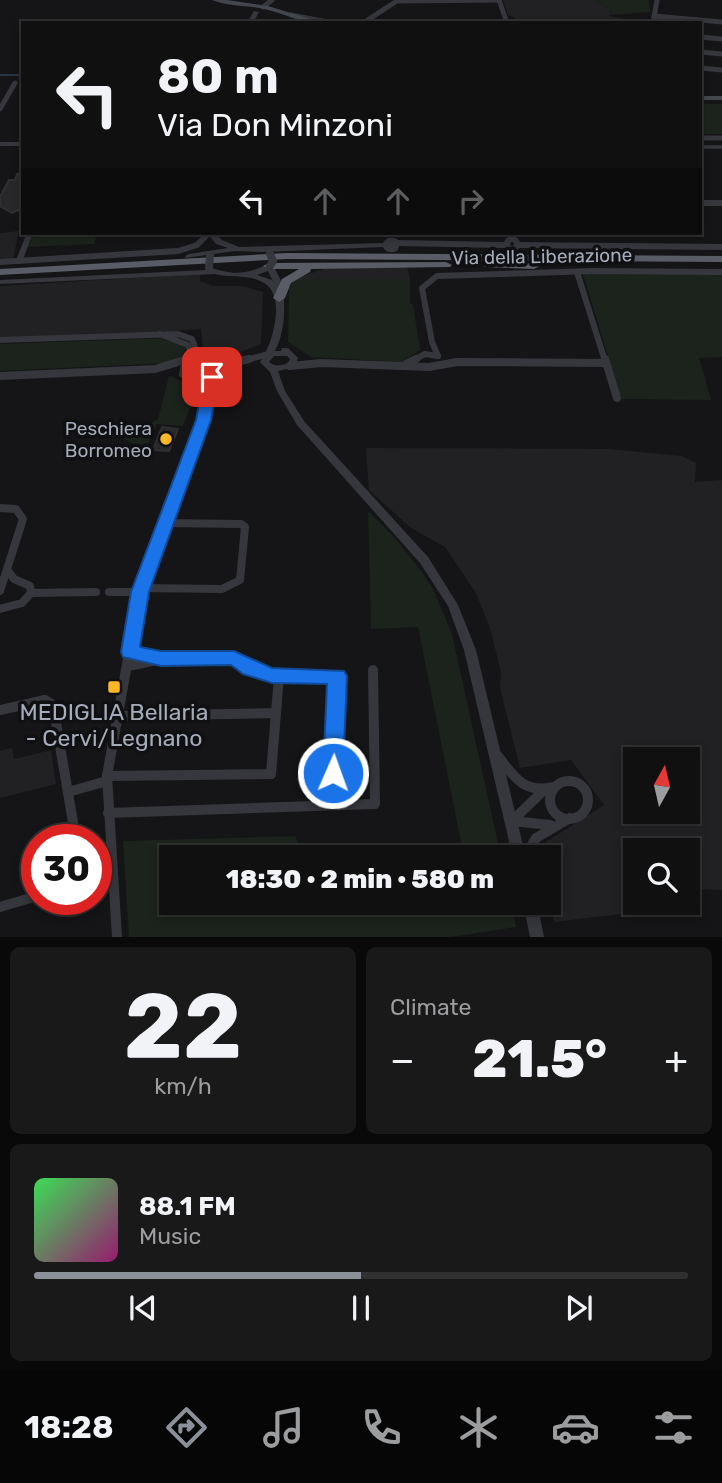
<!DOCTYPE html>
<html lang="en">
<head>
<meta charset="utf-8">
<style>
	body { margin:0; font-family:Rubik,sans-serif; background:#19191a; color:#f1f3f6; height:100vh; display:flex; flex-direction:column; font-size:26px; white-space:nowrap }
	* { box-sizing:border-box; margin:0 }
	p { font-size:23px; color:#9c9d9f }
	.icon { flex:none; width:38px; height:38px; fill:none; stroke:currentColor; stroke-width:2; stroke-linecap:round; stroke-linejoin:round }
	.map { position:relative; height:937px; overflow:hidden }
	.details { display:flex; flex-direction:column; gap:10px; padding:10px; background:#090909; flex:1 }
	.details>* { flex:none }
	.banner { position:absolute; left:21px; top:21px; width:681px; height:214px; border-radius:0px; box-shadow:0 4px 10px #0003,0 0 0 2px #303031; background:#101011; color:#f1f3f6; overflow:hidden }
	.needle { width:46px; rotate:8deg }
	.tools { position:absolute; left:623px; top:747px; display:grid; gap:14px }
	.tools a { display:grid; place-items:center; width:77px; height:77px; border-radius:0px; background:#101011; box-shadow:0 4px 10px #0003,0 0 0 2px #303031; font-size:35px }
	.speed { position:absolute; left:21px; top:824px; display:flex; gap:14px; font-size:35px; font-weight:700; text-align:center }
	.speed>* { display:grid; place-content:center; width:91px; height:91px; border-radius:50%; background:#101011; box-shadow:0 4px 10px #0003,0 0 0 2px #303031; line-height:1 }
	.speed .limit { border:10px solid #d22; background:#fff; color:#111 }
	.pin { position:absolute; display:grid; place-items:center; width:60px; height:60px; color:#fff; margin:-30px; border-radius:14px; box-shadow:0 4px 10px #0006 }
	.me { position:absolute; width:77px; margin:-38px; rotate:2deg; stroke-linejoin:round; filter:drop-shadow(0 0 5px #0008) }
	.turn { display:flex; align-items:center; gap:24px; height:147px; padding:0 21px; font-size:32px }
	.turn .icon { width:91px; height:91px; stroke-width:2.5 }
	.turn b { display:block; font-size:49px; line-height:60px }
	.lanes { display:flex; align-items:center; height:66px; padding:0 21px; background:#0003; justify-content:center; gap:35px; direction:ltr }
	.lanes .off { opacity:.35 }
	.big { font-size:52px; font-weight:800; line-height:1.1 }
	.details .tile { flex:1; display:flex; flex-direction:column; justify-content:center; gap:10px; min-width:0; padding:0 24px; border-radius:10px; background:#19191a }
	.details .dial { align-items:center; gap:0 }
	.dial b { font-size:91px; line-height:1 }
	.song { display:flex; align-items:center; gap:21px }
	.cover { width:84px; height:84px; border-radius:10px; background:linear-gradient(135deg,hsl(130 70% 55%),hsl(320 70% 35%)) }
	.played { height:7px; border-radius:4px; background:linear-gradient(90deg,#8c9099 50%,#303031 50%) }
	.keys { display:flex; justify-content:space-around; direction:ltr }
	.heat { display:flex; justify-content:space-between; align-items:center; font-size:38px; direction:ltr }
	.details .tiles { flex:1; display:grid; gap:10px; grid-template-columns:1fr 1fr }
	.tile:last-child { grid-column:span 2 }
	.trip { position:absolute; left:159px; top:845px; width:402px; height:70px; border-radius:0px; background:#101011; box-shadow:0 4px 10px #0003,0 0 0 2px #303031; font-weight:800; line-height:70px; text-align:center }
	.menu { display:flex; height:112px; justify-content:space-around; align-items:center; background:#060607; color:#9c9d9f }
	.menu .icon { width:49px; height:49px }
	.menu .on { color:#8c9099 }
	.menu b { font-size:32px; color:#f1f3f6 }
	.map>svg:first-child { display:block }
	.built { fill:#212124; fill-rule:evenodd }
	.green { fill:#1b231c }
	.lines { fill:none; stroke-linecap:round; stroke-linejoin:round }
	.stream { stroke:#2a343c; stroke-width:2 }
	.building { fill:#28282b; stroke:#2f2f33; stroke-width:2 }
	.pedestrian { stroke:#36373d; stroke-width:3.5 }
	.minor-far3 { stroke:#36373d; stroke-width:5 }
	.minor-far2 { stroke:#36373d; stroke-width:6 }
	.minor-far1 { stroke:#36373d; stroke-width:8 }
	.minor { stroke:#36373d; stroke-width:10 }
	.tertiary { fill:#36373d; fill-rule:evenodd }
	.secondary { fill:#43464d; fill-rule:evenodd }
	.trunk { fill:#595c65; fill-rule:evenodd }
	.tertiary-bridge { stroke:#36373d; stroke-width:8 }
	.route { fill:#1a73e8; stroke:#114b97; stroke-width:2 }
	.poi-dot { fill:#ffb825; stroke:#101012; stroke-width:2.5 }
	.labels { text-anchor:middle; stroke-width:7; stroke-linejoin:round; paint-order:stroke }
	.street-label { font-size:19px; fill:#a5abb9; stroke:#101012 }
	.poi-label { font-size:19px; fill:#a5abb9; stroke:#101012; text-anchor:end }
	.near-poi-label { font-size:23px; fill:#a5abb9; stroke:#101012 }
</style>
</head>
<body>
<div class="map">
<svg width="722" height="937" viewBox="0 0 722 937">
	<rect width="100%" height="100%" fill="#151517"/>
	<!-- built -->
	<g class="built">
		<path d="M503,0H595L610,9L611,15L608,16L649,23H515L522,21L508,15Z"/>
		<path d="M19,231L12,263L0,264V233Z"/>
		<path d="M329,267H407L410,279H294Z"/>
		<path d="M200,274V281L213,286H242L263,292L261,344L229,356L203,348L201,329L0,343V286Z"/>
		<path d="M366,448L609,449L682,456L696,463L695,482L722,480V890L688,889V850H635V903H678L679,907L554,922L550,899V858L540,857L538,847L604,805L571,760L520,768L500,688L501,673L491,631L476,593L445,547L411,528L369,490ZM635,760H688V812H635Z"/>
		<path d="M12,748L14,759L51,750L56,784L0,798V751Z"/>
	</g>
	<!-- green -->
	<g class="green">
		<path d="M595,0H649L650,12L611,15L610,9Z"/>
		<rect x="700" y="104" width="22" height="30"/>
		<path d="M34,233H48L47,237H96L94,244L28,247Z"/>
		<path d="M583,274H722V357L699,358L711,400L621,399Z"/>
		<path d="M294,279H410V303L413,304L420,350L401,362L311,357L288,342L289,288Z"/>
		<path d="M166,338L186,347L182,359L170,363L0,371V344Z"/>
		<path d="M169,376L189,384L195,395L183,426L157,424L144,452L124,438L158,419Z"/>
		<path d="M368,511L396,539L422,572L433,589L452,634L501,857H416L461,842L418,627L371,629Z"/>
		<path d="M295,836L305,857L172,858V903H511L516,927L451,937H129L123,841Z"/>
	</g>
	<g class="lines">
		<!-- stream -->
		<path class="stream" d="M0,75H23"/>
	</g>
	<!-- building -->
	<g class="building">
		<path d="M17,174H23V208L12,213L0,206V197L9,180H15Z"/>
		<path d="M162,427L178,429L169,451L153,450Z"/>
	</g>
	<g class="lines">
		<!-- pedestrian -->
		<path class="pedestrian" d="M700,147H722"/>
		<!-- minor-far3 -->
		<g class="minor-far3">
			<path d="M499,0L507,23"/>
			<path d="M263,7L272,0"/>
			<path d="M291,15L333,23"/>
			<path d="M654,16L722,22"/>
			<path d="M363,23L397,1L499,0"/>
			<path d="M653,23L657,0"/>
			<path d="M700,37L722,39"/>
			<path d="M700,52L722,54"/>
			<path d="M700,68L722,70"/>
			<path d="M0,109L15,83"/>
			<path d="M700,138H722"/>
		</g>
		<!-- minor-far2 -->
		<g class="minor-far2">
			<path d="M700,203H722"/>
			<circle cx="512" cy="244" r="5"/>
			<path d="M396,243L505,245"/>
			<path d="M519,245L722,247"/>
			<path d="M19,261L30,233"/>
			<path d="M0,262L178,251L197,245L209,233"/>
			<path d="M577,272L605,361"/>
			<path d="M160,334L188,345L191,353L187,361"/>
			<path d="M0,340L178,334L192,339L198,355L205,360"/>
			<path d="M438,356L432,342L422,288L437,276L592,271L722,272"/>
			<path d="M201,359L214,361"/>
			<path d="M242,361L269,354"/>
			<path d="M412,361L425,354L438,356"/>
		</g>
		<!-- minor-far1 -->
		<g class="minor-far1">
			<path d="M201,359L232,363L249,359"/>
			<path d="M605,359L617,398"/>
			<path d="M185,364L183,374L196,378L232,363"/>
			<path d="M406,364L416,359"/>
			<path d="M290,366L321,363L429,367L457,362L606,363"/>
			<path d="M0,376L155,369L188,359"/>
			<path d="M0,508L16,509L23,519L0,591"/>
			<path d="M141,588L222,589L240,580L245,527L241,524L165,523"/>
			<path d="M109,592H140"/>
			<path d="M31,593L96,592"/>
			<path d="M0,609L22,603L31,593L30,586L14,579L8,571"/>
			<path d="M136,615L140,592L203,420L211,374"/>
		</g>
		<!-- minor -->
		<g class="minor">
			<path d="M130,652L154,658"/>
			<path d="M128,666L161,659L234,658L250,669L272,676H337L331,805"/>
			<path d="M0,710L45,700L53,705L76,840"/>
			<path d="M119,716L276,713"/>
			<path d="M498,756C514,777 524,794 553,787"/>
			<path d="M107,776L271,774L279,676"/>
			<circle cx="569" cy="800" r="19"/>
			<path d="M68,792L107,781"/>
			<path d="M108,813L375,804L373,670"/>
			<path d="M512,821L544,790"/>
			<path d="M512,821L550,825"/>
			<path d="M524,858L536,838L570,818"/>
			<path d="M0,907L37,896"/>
			<path d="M117,937L107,776L136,614"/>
		</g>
		<!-- tertiary -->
		<g class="tertiary">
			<path d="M254,11L259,12L253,23H247Z"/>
			<rect x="0" y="142" width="23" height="4"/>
			<path d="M207,233H215L222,240L239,247L383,243C386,237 391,237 397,239L400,245L397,251C391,253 386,253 383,247L262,252L235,251L186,258L185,256L189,254L228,248L216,244Z"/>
			<path d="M267,264H273C275,270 280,277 282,284C286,305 285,332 275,351H281L282,348H288L298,358L295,367L278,371L285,391L304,421L428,557L458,605L476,650L526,858H513L464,650L448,606L420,563L297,425L277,391L270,372L260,362C272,346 287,296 264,283C249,274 232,278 215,274L0,284V280L206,270V267C212,267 216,270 223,271C238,275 254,272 267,264ZM268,271L274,283L272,280L257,275ZM274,356H287L290,359L288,363C281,366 275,367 269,362Z"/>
			<path d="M523,903H537L544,937H530Z"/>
		</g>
		<!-- secondary -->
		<g class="secondary">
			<path d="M212,0H227L268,6L323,23C300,23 289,15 268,10C250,5 229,7 212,0Z"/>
			<rect x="700" y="96" width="22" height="4"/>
		</g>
		<!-- trunk -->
		<g class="trunk">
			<path d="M287,253L722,256V262L287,259L0,275V269Z"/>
			<path d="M446,262L452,265L450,267L311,269L310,272L291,283L285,298L279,302L273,298L282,279L299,269H269L263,266L269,263Z"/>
			<path d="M488,262L534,263L540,266L534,269L484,267V263Z"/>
		</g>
		<!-- tertiary-bridge -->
		<g class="tertiary-bridge">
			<path d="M270,254L273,261L270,266"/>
			<path d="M209,268L210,256"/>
		</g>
	</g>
	<!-- route -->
	<path class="route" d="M212,373L219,377L211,420L149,592L140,647L161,651H234L272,668L344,671L347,676L343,773L340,779L333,782L326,779L323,773L327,684L272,683L243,674L231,665L161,666L123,657L121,652L131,592L196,420L204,377Z"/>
	<!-- markers -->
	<g class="poi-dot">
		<circle cx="166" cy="439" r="7"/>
		<rect x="107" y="680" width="14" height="14" rx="3.5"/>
	</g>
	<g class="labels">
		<!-- street labels -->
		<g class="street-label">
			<text transform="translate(542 256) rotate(-1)" y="7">Via della Liberazione</text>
		</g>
		<!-- poi labels -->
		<g class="poi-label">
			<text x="152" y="435">Peschiera<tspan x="152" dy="22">Borromeo</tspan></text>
		</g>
		<!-- near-poi labels -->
		<g class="near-poi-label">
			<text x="114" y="720">MEDIGLIA Bellaria<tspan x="114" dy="26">- Cervi/Legnano</tspan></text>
		</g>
	</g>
</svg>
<div class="tools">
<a><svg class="needle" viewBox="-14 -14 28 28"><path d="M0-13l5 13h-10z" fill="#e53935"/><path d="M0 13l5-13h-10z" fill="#9c9d9f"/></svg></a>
<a><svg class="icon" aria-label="search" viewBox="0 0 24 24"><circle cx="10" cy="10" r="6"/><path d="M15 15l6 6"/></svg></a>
</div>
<div class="speed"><div class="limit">30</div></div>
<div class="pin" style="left:212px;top:377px;background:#d93025"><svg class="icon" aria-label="arrive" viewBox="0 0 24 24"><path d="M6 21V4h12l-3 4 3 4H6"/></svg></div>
<svg class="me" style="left:333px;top:773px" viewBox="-20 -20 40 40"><circle r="17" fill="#1a73e8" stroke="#fff" stroke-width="3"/><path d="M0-11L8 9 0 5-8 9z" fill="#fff"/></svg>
<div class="trip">18:30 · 2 min · 580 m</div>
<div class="banner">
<div class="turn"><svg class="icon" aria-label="left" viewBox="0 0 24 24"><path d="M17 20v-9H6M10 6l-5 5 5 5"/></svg><div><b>80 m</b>Via Don Minzoni</div></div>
<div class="lanes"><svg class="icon" aria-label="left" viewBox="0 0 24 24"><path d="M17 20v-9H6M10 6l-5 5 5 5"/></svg><svg class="icon off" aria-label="ahead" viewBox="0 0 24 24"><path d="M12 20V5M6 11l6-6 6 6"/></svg><svg class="icon off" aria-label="ahead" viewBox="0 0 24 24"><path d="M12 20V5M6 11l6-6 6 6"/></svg><svg class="icon off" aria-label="right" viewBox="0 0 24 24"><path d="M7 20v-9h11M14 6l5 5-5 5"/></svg></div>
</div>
</div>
<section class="details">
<div class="tiles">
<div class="tile dial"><b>22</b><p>km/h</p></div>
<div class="tile"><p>Climate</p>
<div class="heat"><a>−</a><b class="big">21.5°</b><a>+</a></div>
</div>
<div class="tile">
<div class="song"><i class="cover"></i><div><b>88.1 FM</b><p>Music</p></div></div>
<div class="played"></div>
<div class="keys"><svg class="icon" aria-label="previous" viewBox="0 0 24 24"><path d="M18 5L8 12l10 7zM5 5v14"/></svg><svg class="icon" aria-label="pause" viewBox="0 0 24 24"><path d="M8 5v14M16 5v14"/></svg><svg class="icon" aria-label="next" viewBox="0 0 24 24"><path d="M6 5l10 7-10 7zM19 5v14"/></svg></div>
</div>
</div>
</section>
<nav class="menu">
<b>18:28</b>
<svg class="icon on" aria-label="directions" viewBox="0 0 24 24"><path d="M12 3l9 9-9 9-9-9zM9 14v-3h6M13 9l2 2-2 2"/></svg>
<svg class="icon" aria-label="music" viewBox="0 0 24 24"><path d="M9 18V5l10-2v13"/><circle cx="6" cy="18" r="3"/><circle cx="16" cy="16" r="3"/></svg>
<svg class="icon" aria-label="phone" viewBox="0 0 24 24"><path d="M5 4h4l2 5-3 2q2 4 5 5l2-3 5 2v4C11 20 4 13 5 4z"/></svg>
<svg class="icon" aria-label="climate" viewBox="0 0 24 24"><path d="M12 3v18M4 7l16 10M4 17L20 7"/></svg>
<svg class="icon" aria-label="car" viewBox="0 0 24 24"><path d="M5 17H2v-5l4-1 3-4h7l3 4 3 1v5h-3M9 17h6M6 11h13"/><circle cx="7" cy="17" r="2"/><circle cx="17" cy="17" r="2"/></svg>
<svg class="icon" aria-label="filters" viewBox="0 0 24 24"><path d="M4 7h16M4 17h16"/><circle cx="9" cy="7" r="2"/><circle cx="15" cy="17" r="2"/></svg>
</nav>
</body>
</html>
